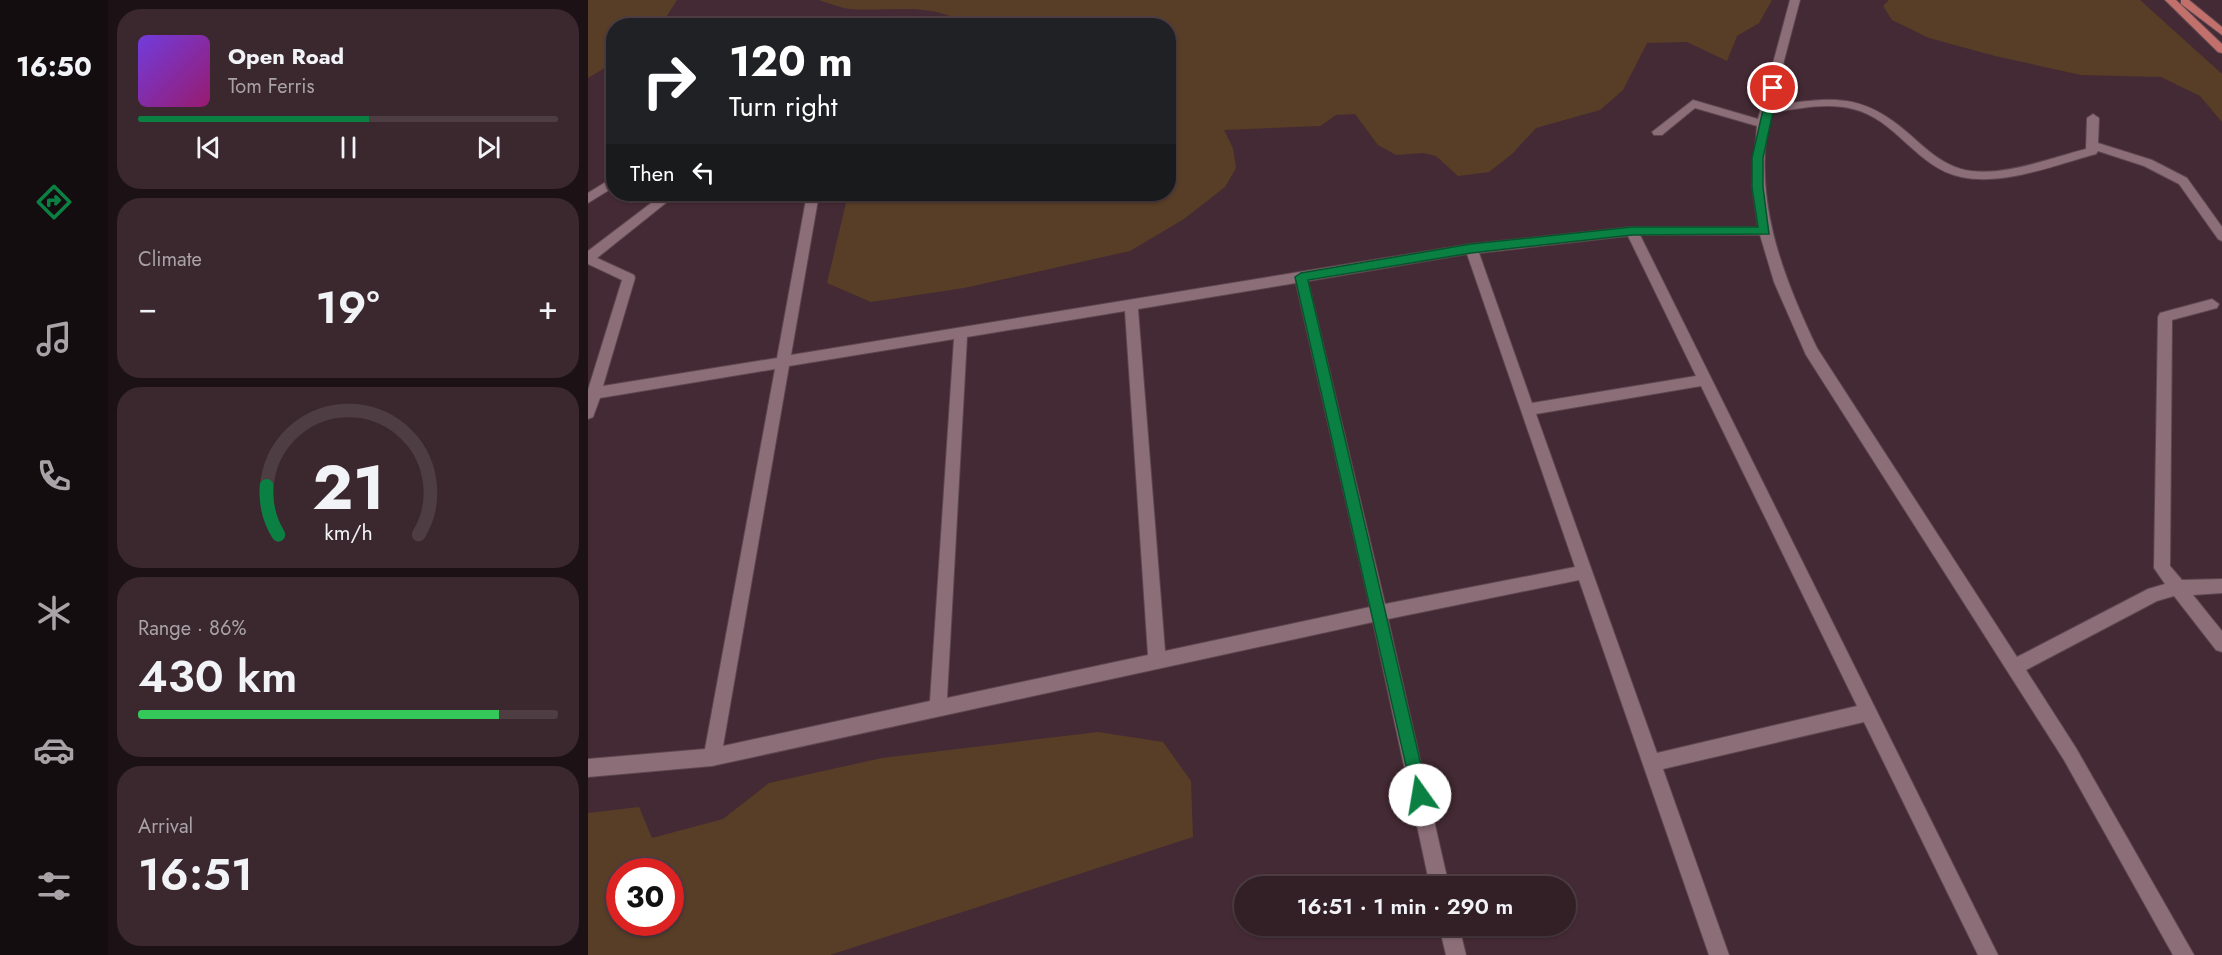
<!DOCTYPE html>
<html lang="en">
<head>
<meta charset="utf-8">
<style>
	body { margin:0; font-family:Jost,sans-serif; background:#3b282f; color:#f1f3f6; height:100vh; display:flex; flex-direction:column; font-size:22px; white-space:nowrap }
	* { box-sizing:border-box; margin:0 }
	p { font-size:20px; color:#a9a3a7 }
	.icon { flex:none; width:33px; height:33px; fill:none; stroke:currentColor; stroke-width:2; stroke-linecap:round; stroke-linejoin:round }
	.map { position:relative; flex:1; overflow:hidden }
	.side { display:flex; flex-direction:column; gap:9px; padding:9px; background:#1c1215; width:480px }
	.side>* { flex:none }
	.hud { position:absolute; left:18px; top:18px; width:570px; height:183px; border-radius:24px; box-shadow:0 2px 4px #0004,0 0 0 2px #4e3e44; background:#202124; color:#fff; overflow:hidden }
	.speed { position:absolute; left:18px; top:858px; display:flex; gap:12px; font-size:30px; font-weight:700; text-align:center }
	.speed>* { display:grid; place-content:center; width:78px; height:78px; border-radius:50%; background:#332027; box-shadow:0 2px 4px #0004,0 0 0 2px #4e3e44; line-height:1 }
	.speed .limit { border:9px solid #d22; background:#fff; color:#111 }
	.pin { position:absolute; display:grid; place-items:center; width:51px; height:51px; color:#fff; margin:-26px; border:3px solid #fff; border-radius:50%; box-shadow:0 2px 6px #0007 }
	.me { position:absolute; width:66px; margin:-33px; rotate:347deg; stroke-linejoin:round; filter:drop-shadow(0 0 4px #0008) }
	.turn { display:flex; align-items:center; gap:21px; height:126px; padding:0 24px; font-size:27px }
	.turn .icon { width:78px; height:78px; stroke-width:2.5 }
	.turn b { display:block; font-size:42px; line-height:51px }
	.then { display:flex; align-items:center; height:57px; padding:0 24px; background:#0003; gap:12px; font-size:22px }
	.big { font-size:45px; font-weight:600; line-height:1.1 }
	.side .card { flex:1; display:flex; flex-direction:column; justify-content:center; gap:9px; min-width:0; padding:0 21px; border-radius:24px; background:#3b282f }
	.side .dial { align-items:center; gap:0 }
	.dial svg { height:156px; overflow:visible; fill:none; stroke:#4e3e44; stroke-width:7; stroke-linecap:round; text-anchor:middle }
	.dial text { fill:#f1f3f6; stroke:none }
	.song { display:flex; align-items:center; gap:18px }
	.cover { width:72px; height:72px; border-radius:9px; background:linear-gradient(135deg,hsl(260 70% 55%),hsl(320 70% 35%)) }
	.played { height:6px; border-radius:3px; background:linear-gradient(90deg,#0b8043 55%,#4e3e44 55%) }
	.keys { display:flex; justify-content:space-around; direction:ltr }
	.heat { display:flex; justify-content:space-between; align-items:center; font-size:33px; direction:ltr }
	.charge { height:9px; border-radius:4px; background:linear-gradient(90deg,#34c759 86%,#4e3e44 0) }
	.trip { position:absolute; left:646px; top:876px; width:342px; height:60px; border-radius:30px; background:#332027; box-shadow:0 2px 4px #0004,0 0 0 2px #4e3e44; font-weight:600; line-height:60px; text-align:center }
	main { display:flex; flex:1; min-height:0 }
	.menu { display:flex; flex-direction:column; width:108px; justify-content:space-around; align-items:center; background:#140d10; color:#a9a3a7 }
	.menu .icon { width:42px; height:42px }
	.menu .current { color:#0b8043 }
	.menu b { font-size:27px; color:#f1f3f6 }
	.map>svg:first-child { display:block }
	.green { fill:#583e26; fill-rule:evenodd }
	.lines { fill:none; stroke-linecap:round; stroke-linejoin:round }
	.minor-casing { stroke:#5d474f; stroke-width:2 }
	.major-casing { stroke:#5d474f; stroke-width:2 }
	.minor { fill:#8c6e78; fill-rule:evenodd }
	.major { fill:#c1706b; fill-rule:evenodd }
	.route { fill:#0b8043; stroke:#07532c; stroke-width:1.5 }
</style>
</head>
<body>
<main>
<nav class="menu">
<b>16:50</b>
<svg class="icon current" aria-label="directions" viewBox="0 0 24 24"><path d="M12 3l9 9-9 9-9-9zM9 14v-3h6M13 9l2 2-2 2"/></svg>
<svg class="icon" aria-label="music" viewBox="0 0 24 24"><path d="M9 18V5l10-2v13"/><circle cx="6" cy="18" r="3"/><circle cx="16" cy="16" r="3"/></svg>
<svg class="icon" aria-label="phone" viewBox="0 0 24 24"><path d="M5 4h4l2 5-3 2q2 4 5 5l2-3 5 2v4C11 20 4 13 5 4z"/></svg>
<svg class="icon" aria-label="climate" viewBox="0 0 24 24"><path d="M12 3v18M4 7l16 10M4 17L20 7"/></svg>
<svg class="icon" aria-label="car" viewBox="0 0 24 24"><path d="M5 17H2v-5l4-1 3-4h7l3 4 3 1v5h-3M9 17h6M6 11h13"/><circle cx="7" cy="17" r="2"/><circle cx="17" cy="17" r="2"/></svg>
<svg class="icon" aria-label="filters" viewBox="0 0 24 24"><path d="M4 7h16M4 17h16"/><circle cx="9" cy="7" r="2"/><circle cx="15" cy="17" r="2"/></svg>
</nav>
<section class="side">
<div class="card">
<div class="song"><i class="cover"></i><div><b>Open Road</b><p>Tom Ferris</p></div></div>
<div class="played"></div>
<div class="keys"><svg class="icon" aria-label="previous" viewBox="0 0 24 24"><path d="M18 5L8 12l10 7zM5 5v14"/></svg><svg class="icon" aria-label="pause" viewBox="0 0 24 24"><path d="M8 5v14M16 5v14"/></svg><svg class="icon" aria-label="next" viewBox="0 0 24 24"><path d="M6 5l10 7-10 7zM19 5v14"/></svg></div>
</div>
<div class="card"><p>Climate</p>
<div class="heat"><a>−</a><b class="big">19°</b><a>+</a></div>
</div>
<div class="card dial"><svg viewBox="0 0 100 80">
<path d="M14 69A42 42 0 1 1 86 69"/>
<path d="M14 69A42 42 0 0 1 8 44" stroke="#0b8043"/>
<text x="50" y="56" font-size="32" font-weight="700">21</text>
<text x="50" y="72" font-size="11">km/h</text>
</svg></div>
<div class="card"><p>Range · 86%</p><b class="big">430 km</b><div class="charge"></div></div>
<div class="card"><p>Arrival</p><b class="big">16:51</b></div>
</section>
<div class="map">
<svg width="1634" height="955" viewBox="0 0 1634 955">
	<rect width="100%" height="100%" fill="#442a34"/>
	<!-- green -->
	<g class="green">
		<path d="M0,0H89L73,25L26,26L25,63L0,78Z"/>
		<path d="M231,0H1184L1171,23L1149,36L1139,61L1099,42L1059,43L1035,90L1012,110L948,128L924,154L901,172L870,176L848,156L835,153L808,155L790,145L767,114L748,115L732,126L636,130L645,148L648,168L637,187L596,219L542,251L376,288L283,302L239,283L260,194H580V26L380,25C343,1 304,12 262,9C252,8 241,3 231,0Z"/>
		<path d="M1301,0H1552L1634,74V122L1612,96L1573,77L1493,75L1407,56L1341,38L1304,20L1295,6Z"/>
		<path d="M510,732L575,742L603,781L605,837L242,955H0V813L51,807L64,838L135,819L181,783L294,758ZM32,872H82V922H32Z"/>
	</g>
	<g class="lines">
		<defs>
			<g id="minor">
				<path d="M1202,0H1212L1184,106C1243,97 1273,92 1320,133C1336,147 1352,163 1373,169C1410,179 1462,158 1498,149L1499,118L1505,114L1511,118L1510,143L1564,160L1599,178L1634,227V241L1630,239L1591,184L1556,166L1510,151L1508,154C1467,165 1416,186 1373,177C1329,168 1308,119 1265,109C1238,102 1209,109 1182,113C1164,196 1193,273 1229,348L1429,657L1560,589L1577,584L1566,568L1570,317L1572,313L1624,299L1631,304L1629,308L1584,320L1582,566L1594,580L1634,579V593L1605,595L1634,631V652L1628,650L1586,596L1569,601L1438,670L1488,748L1606,955H1585L1476,760L1218,355L1186,282L1172,235H1052L1410,955H1390L1276,722L1075,769L1141,955H1121L991,580L800,619L861,886H842L785,622L124,766L0,777V759L117,749L187,369L12,398L5,417L0,419V390L34,280L0,264V251L75,194H89L9,258L46,275L47,278L15,386L189,358L219,194H231L203,355L883,244L1044,227H1170L1164,185L1169,126L1107,108L1074,135H1066L1064,132L1105,100L1170,119ZM1040,236L1108,376L944,403L891,253ZM879,254L987,567L797,604L720,281ZM708,283L782,607L577,651L550,309ZM537,311L560,655L359,698L379,337ZM366,339L342,701L135,746L201,366ZM1113,386L1269,706L1069,753L948,414Z"/>
				<path d="M26,177V187L0,203V193Z"/>
				<path d="M851,926H871L878,955H858Z"/>
			</g>
			<g id="major">
				<path d="M1577,0H1588L1634,44V53L1630,52Z"/>
				<path d="M1593,0H1601L1634,27V35L1593,4Z"/>
			</g>
		</defs>
		<!-- minor casing -->
		<use href="#minor" class="minor-casing"/>
		<!-- major casing -->
		<use href="#major" class="major-casing"/>
		<!-- minor -->
		<use href="#minor" class="minor"/>
		<!-- major -->
		<use href="#major" class="major"/>
	</g>
	<!-- route -->
	<path class="route" d="M1185,84L1190,88L1175,158V187L1181,234L1044,235L883,253L720,280L840,795L838,801L832,803L826,801L707,277L713,273L883,244L1044,227H1170L1164,187V158L1180,88Z"/>
</svg>
<div class="speed"><div class="limit">30</div></div>
<div class="pin" style="left:1185px;top:88px;background:#d93025"><svg class="icon" aria-label="arrive" viewBox="0 0 24 24"><path d="M6 21V4h12l-3 4 3 4H6"/></svg></div>
<svg class="me" style="left:832px;top:795px" viewBox="-20 -20 40 40"><circle r="19" fill="#fff"/><path d="M0-13L10 11 0 6-10 11z" fill="#0b8043"/></svg>
<div class="trip">16:51 · 1 min · 290 m</div>
<div class="hud">
<div class="turn"><svg class="icon" aria-label="right" viewBox="0 0 24 24"><path d="M7 20v-9h11M14 6l5 5-5 5"/></svg><div><b>120 m</b>Turn right</div></div>
<div class="then">Then<svg class="icon" aria-label="left" viewBox="0 0 24 24"><path d="M17 20v-9H6M10 6l-5 5 5 5"/></svg></div>
</div>
</div>
</main>
</body>
</html>
